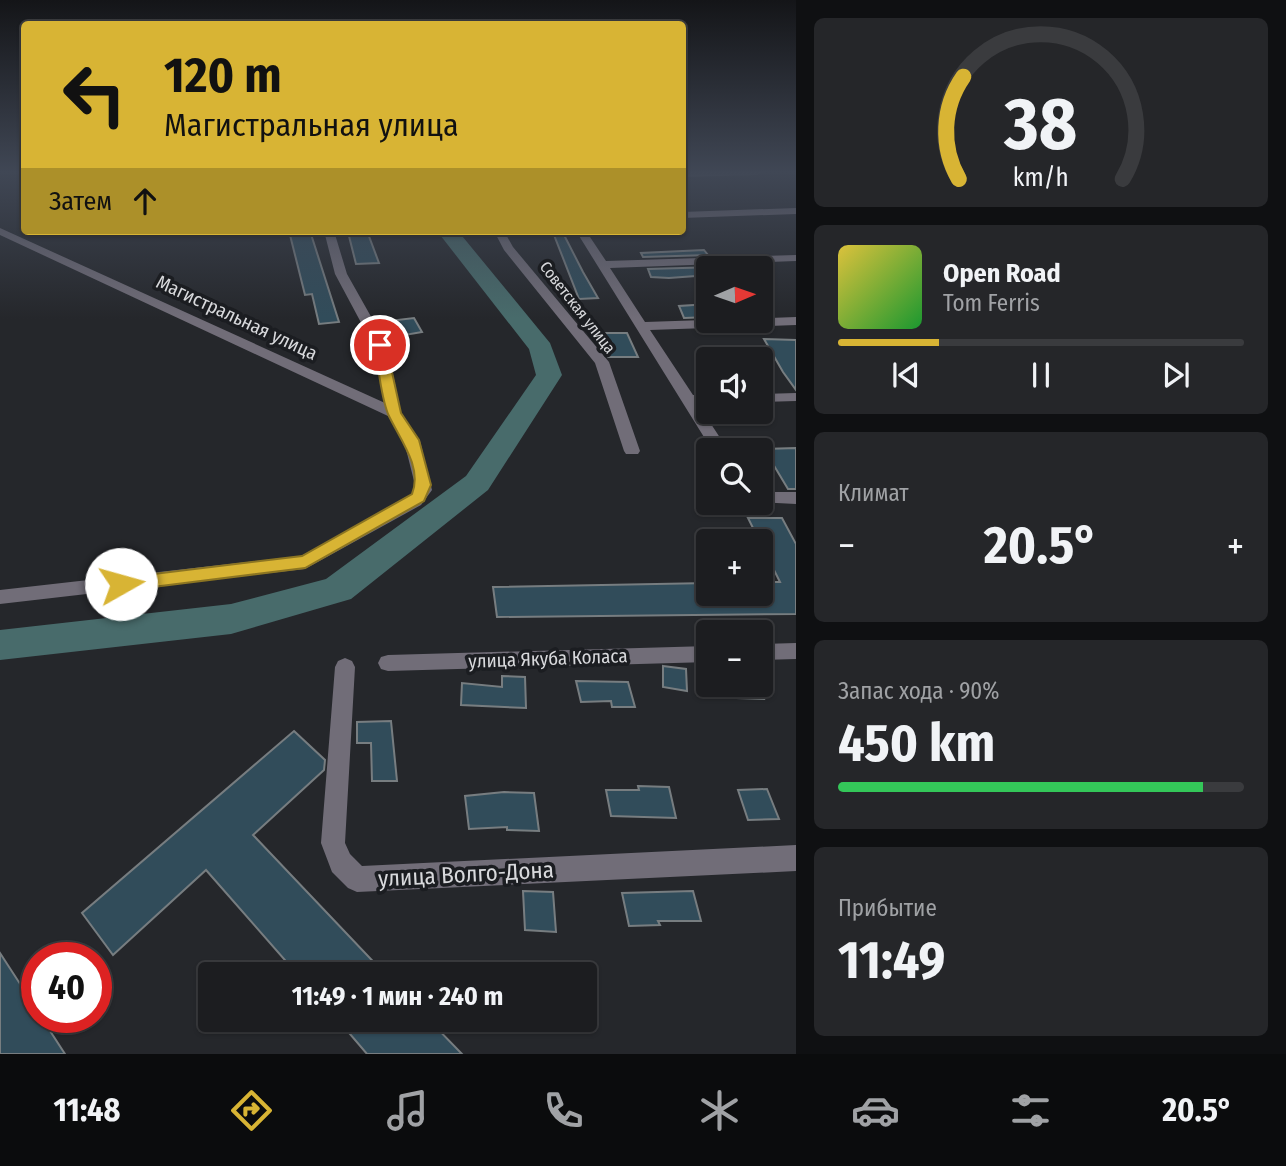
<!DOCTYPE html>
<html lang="ru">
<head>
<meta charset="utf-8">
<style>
	body { margin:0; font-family:"Fira Sans Condensed",sans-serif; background:#252629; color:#f1f3f6; height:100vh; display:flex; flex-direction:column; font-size:26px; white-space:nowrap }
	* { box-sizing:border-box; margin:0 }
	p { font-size:23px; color:#a0a2a5 }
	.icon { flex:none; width:38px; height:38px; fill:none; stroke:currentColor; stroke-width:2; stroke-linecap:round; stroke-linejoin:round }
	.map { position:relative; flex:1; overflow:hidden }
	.panel { display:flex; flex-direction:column; gap:18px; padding:18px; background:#0f1012; width:490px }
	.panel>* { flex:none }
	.banner { position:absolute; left:21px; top:21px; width:665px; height:214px; border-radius:7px; box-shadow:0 2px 5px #0004,0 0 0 2px #3a3b3e; background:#d8b434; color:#111; overflow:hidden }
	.needle { width:46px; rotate:88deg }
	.controls { position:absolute; left:696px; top:256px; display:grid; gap:14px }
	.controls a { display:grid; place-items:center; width:77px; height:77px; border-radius:7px; background:#1c1d20; box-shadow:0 2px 5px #0004,0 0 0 2px #3a3b3e; font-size:35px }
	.speed { position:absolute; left:21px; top:942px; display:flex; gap:14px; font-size:35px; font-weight:700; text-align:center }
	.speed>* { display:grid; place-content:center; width:91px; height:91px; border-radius:50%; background:#1c1d20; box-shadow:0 2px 5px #0004,0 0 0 2px #3a3b3e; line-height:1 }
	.speed .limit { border:10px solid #d22; background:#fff; color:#111 }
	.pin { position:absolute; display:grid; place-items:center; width:60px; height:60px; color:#fff; margin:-30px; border:4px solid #fff; border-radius:50%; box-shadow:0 2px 7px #0007 }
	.me { position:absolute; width:77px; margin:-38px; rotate:83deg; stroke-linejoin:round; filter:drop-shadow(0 0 5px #0008) }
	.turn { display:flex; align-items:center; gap:24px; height:147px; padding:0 28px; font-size:32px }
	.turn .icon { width:91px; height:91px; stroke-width:2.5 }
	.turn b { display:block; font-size:49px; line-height:60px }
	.then { display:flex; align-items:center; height:66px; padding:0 28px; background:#0003; gap:14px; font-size:26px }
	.big { font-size:52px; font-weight:700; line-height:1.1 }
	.panel .widget { flex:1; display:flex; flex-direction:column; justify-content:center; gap:10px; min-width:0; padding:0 24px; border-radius:10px; background:#252629 }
	.panel .dial { align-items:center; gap:0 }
	.dial svg { height:182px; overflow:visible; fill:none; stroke:#3a3b3e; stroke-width:7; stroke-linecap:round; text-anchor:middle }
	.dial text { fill:#f1f3f6; stroke:none }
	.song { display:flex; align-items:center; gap:21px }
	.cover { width:84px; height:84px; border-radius:10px; background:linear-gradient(135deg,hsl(50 70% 55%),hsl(130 70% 35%)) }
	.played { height:7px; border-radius:4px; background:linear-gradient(90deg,#d8b434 25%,#3a3b3e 25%) }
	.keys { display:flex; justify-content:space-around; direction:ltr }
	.heat { display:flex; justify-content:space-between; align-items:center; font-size:38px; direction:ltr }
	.charge { height:10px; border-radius:5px; background:linear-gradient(90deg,#34c759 90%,#3a3b3e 0) }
	.trip { position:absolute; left:198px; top:962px; width:399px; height:70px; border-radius:7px; background:#1c1d20; box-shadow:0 2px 5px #0004,0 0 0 2px #3a3b3e; font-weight:700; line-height:70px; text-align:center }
	.dock { display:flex; height:112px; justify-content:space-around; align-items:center; background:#0b0c0d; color:#a0a2a5 }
	.dock .icon { width:49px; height:49px }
	.dock .selected { color:#d8b434 }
	.dock b { font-size:32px; color:#f1f3f6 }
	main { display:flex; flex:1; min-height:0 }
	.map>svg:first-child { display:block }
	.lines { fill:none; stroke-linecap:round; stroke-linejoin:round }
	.river { fill:#486b6b; fill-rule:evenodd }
	.building { fill:#314c5a; stroke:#777d80; stroke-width:2 }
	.minor { fill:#716d78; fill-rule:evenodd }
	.route { fill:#d8b434; stroke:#8c7522; stroke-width:2 }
	.labels { text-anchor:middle; stroke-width:7; stroke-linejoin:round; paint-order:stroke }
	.far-street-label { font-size:16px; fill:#d8d9dc; stroke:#1b1d21 }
	.street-label { font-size:19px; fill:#d8d9dc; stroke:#1b1d21 }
	.near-street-label { font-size:23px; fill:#d8d9dc; stroke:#1b1d21 }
</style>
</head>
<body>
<main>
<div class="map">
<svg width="796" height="1054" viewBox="0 0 796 1054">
	<rect width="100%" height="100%" fill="#25272b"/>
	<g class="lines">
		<!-- river -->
		<path class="river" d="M437,231H458L550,343L562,375L488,490L351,599L231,634L0,660V630L231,604L326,579L466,476L536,375L529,349Z"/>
	</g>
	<!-- building -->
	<g class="building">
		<path d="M289,231H310L339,322L319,324L312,294L305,295Z"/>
		<path d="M356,231H367L379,263L356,264L348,232Z"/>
		<path d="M562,231L583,272L598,298L579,299L554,235Z"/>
		<path d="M704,250L708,255L643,257L641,253Z"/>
		<path d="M717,267L709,268V275L669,278L651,277L648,269Z"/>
		<path d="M709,304V317L684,318L679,306Z"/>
		<path d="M414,318L422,332L405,335L397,320Z"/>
		<path d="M599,333H627L638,357H608Z"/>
		<path d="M764,339L796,340V390L783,372Z"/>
		<path d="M796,448V489H788L764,449Z"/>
		<path d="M748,518H782L796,544V614L497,617L493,587L709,583V593H761V582H780Z"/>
		<path d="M663,666L686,669L687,691L663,687Z"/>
		<path d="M502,676L525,677L526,708L461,705L462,683L502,687Z"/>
		<path d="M576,681L628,682L635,707H612L611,701L581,702Z"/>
		<path d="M709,684H759L764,699L709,697Z"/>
		<path d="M391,721L397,781H372L371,743H357V722Z"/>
		<path d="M294,731L325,760L324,770L253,835L386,975H298L206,870L113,955L82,913Z"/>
		<path d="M638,786L669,787L676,818L611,816L606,790H639Z"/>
		<path d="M767,789L779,819L748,820L738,790Z"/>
		<path d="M504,792L534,793L539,831L507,830V827L469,829L465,796Z"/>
		<path d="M523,891L553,892L556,932L525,930Z"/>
		<path d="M693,891L701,921H658L660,925L629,926L622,893Z"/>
		<path d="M0,953L37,1010V1017H41L65,1054H0Z"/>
		<path d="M338,1020H429L462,1054H367Z"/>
	</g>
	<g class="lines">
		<!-- minor -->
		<g class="minor">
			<path d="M682,172H762L757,175L682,177Z"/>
			<path d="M796,208V214L682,218V212Z"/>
			<path d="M0,228L385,403L373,345L335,274L324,231H334L347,274L387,345L401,413L420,441L432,490L421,505L305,569L0,604V590L301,556L409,497L416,489L404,441L388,416L0,235Z"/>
			<path d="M494,231H504L513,247L609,362L640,451L638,454H626L624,451L595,363L504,250Z"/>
			<path d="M576,231H586L606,261L796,255V261L610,268L645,322L796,317V325L650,330L693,395H709V403L698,404L728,450H712Z"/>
			<path d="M796,393V401L761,402V394Z"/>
			<path d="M761,492H796V504L756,502H761Z"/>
			<path d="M796,643V659L761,660V644Z"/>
			<path d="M709,646V662L388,671L381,669L378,663L381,657L388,655Z"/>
			<path d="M345,658L352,661L355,667L345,843L350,854L362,866L796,845V871L357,892L348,888L332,872L321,843L335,667L338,661Z"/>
		</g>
	</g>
	<!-- sky -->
	<linearGradient id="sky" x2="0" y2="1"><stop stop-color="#141518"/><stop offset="0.54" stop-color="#404755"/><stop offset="1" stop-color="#404755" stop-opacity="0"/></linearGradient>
	<rect width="796" height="319" fill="url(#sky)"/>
	<!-- route -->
	<path class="route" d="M380,341L386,345L401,413L419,440L431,485L424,501L305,568L121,591L115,589L113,584L115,580L121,578L302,556L412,494C423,467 399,438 388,414C380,394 379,366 374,345Z"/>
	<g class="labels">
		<!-- far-street labels -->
		<g class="far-street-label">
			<text transform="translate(578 307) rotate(52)" y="6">Советская улица</text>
		</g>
		<!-- street labels -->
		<g class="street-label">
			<text transform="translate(237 317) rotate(25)" y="7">Магистральная улица</text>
			<text transform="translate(548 658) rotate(-2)" y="7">улица Якуба Коласа</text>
		</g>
		<!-- near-street labels -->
		<g class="near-street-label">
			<text transform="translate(466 874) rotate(-3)" y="8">улица Волго-Дона</text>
		</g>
	</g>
</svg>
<div class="controls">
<a><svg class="needle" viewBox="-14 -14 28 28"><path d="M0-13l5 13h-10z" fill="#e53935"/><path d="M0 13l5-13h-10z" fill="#a0a2a5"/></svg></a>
<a><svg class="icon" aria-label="sound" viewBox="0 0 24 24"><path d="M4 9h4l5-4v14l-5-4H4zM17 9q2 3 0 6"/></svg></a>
<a><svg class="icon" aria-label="search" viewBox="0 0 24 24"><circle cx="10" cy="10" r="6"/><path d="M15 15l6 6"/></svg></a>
<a>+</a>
<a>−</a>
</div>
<div class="speed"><div class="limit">40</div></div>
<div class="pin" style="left:380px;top:345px;background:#d93025"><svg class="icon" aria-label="arrive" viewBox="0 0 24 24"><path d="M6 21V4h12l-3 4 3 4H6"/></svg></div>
<svg class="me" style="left:121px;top:584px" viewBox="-20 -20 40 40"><circle r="19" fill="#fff"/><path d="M0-13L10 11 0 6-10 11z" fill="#d8b434"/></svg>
<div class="trip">11:49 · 1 мин · 240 m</div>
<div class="banner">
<div class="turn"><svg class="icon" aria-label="left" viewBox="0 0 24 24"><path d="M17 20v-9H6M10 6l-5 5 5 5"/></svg><div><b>120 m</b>Магистральная улица</div></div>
<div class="then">Затем<svg class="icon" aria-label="ahead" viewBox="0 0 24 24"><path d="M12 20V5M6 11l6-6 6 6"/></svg></div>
</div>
</div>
<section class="panel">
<div class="widget dial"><svg viewBox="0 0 100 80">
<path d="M14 69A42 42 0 1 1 86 69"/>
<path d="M14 69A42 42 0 0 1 16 24" stroke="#d8b434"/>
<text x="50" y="56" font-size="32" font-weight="700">38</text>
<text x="50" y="72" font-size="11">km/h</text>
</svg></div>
<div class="widget">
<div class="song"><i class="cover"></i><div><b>Open Road</b><p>Tom Ferris</p></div></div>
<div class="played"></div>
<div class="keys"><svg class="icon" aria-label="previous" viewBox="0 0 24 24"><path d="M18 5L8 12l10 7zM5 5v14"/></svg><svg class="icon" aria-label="pause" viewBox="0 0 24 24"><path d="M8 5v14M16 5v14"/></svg><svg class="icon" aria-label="next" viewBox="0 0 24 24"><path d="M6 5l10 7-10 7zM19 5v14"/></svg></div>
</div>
<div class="widget"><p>Климат</p>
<div class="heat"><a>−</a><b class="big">20.5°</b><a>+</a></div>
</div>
<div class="widget"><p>Запас хода · 90%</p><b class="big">450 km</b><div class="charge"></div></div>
<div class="widget"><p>Прибытие</p><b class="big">11:49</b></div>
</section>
</main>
<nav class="dock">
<b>11:48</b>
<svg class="icon selected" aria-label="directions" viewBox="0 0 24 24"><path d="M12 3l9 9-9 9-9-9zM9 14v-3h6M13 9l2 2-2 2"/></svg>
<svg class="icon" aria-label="music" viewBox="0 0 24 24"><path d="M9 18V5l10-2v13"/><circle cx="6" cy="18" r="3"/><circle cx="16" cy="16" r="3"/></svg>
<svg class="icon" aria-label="phone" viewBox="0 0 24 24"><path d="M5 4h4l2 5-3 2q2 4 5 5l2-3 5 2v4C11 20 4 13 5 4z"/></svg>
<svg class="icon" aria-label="climate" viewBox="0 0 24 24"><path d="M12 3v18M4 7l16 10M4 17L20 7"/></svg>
<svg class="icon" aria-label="car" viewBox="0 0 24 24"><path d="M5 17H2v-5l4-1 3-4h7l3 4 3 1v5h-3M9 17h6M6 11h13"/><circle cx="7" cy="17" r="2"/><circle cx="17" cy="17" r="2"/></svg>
<svg class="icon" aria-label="filters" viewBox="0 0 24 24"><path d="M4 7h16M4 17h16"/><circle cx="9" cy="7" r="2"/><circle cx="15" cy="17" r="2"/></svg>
<b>20.5°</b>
</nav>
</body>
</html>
